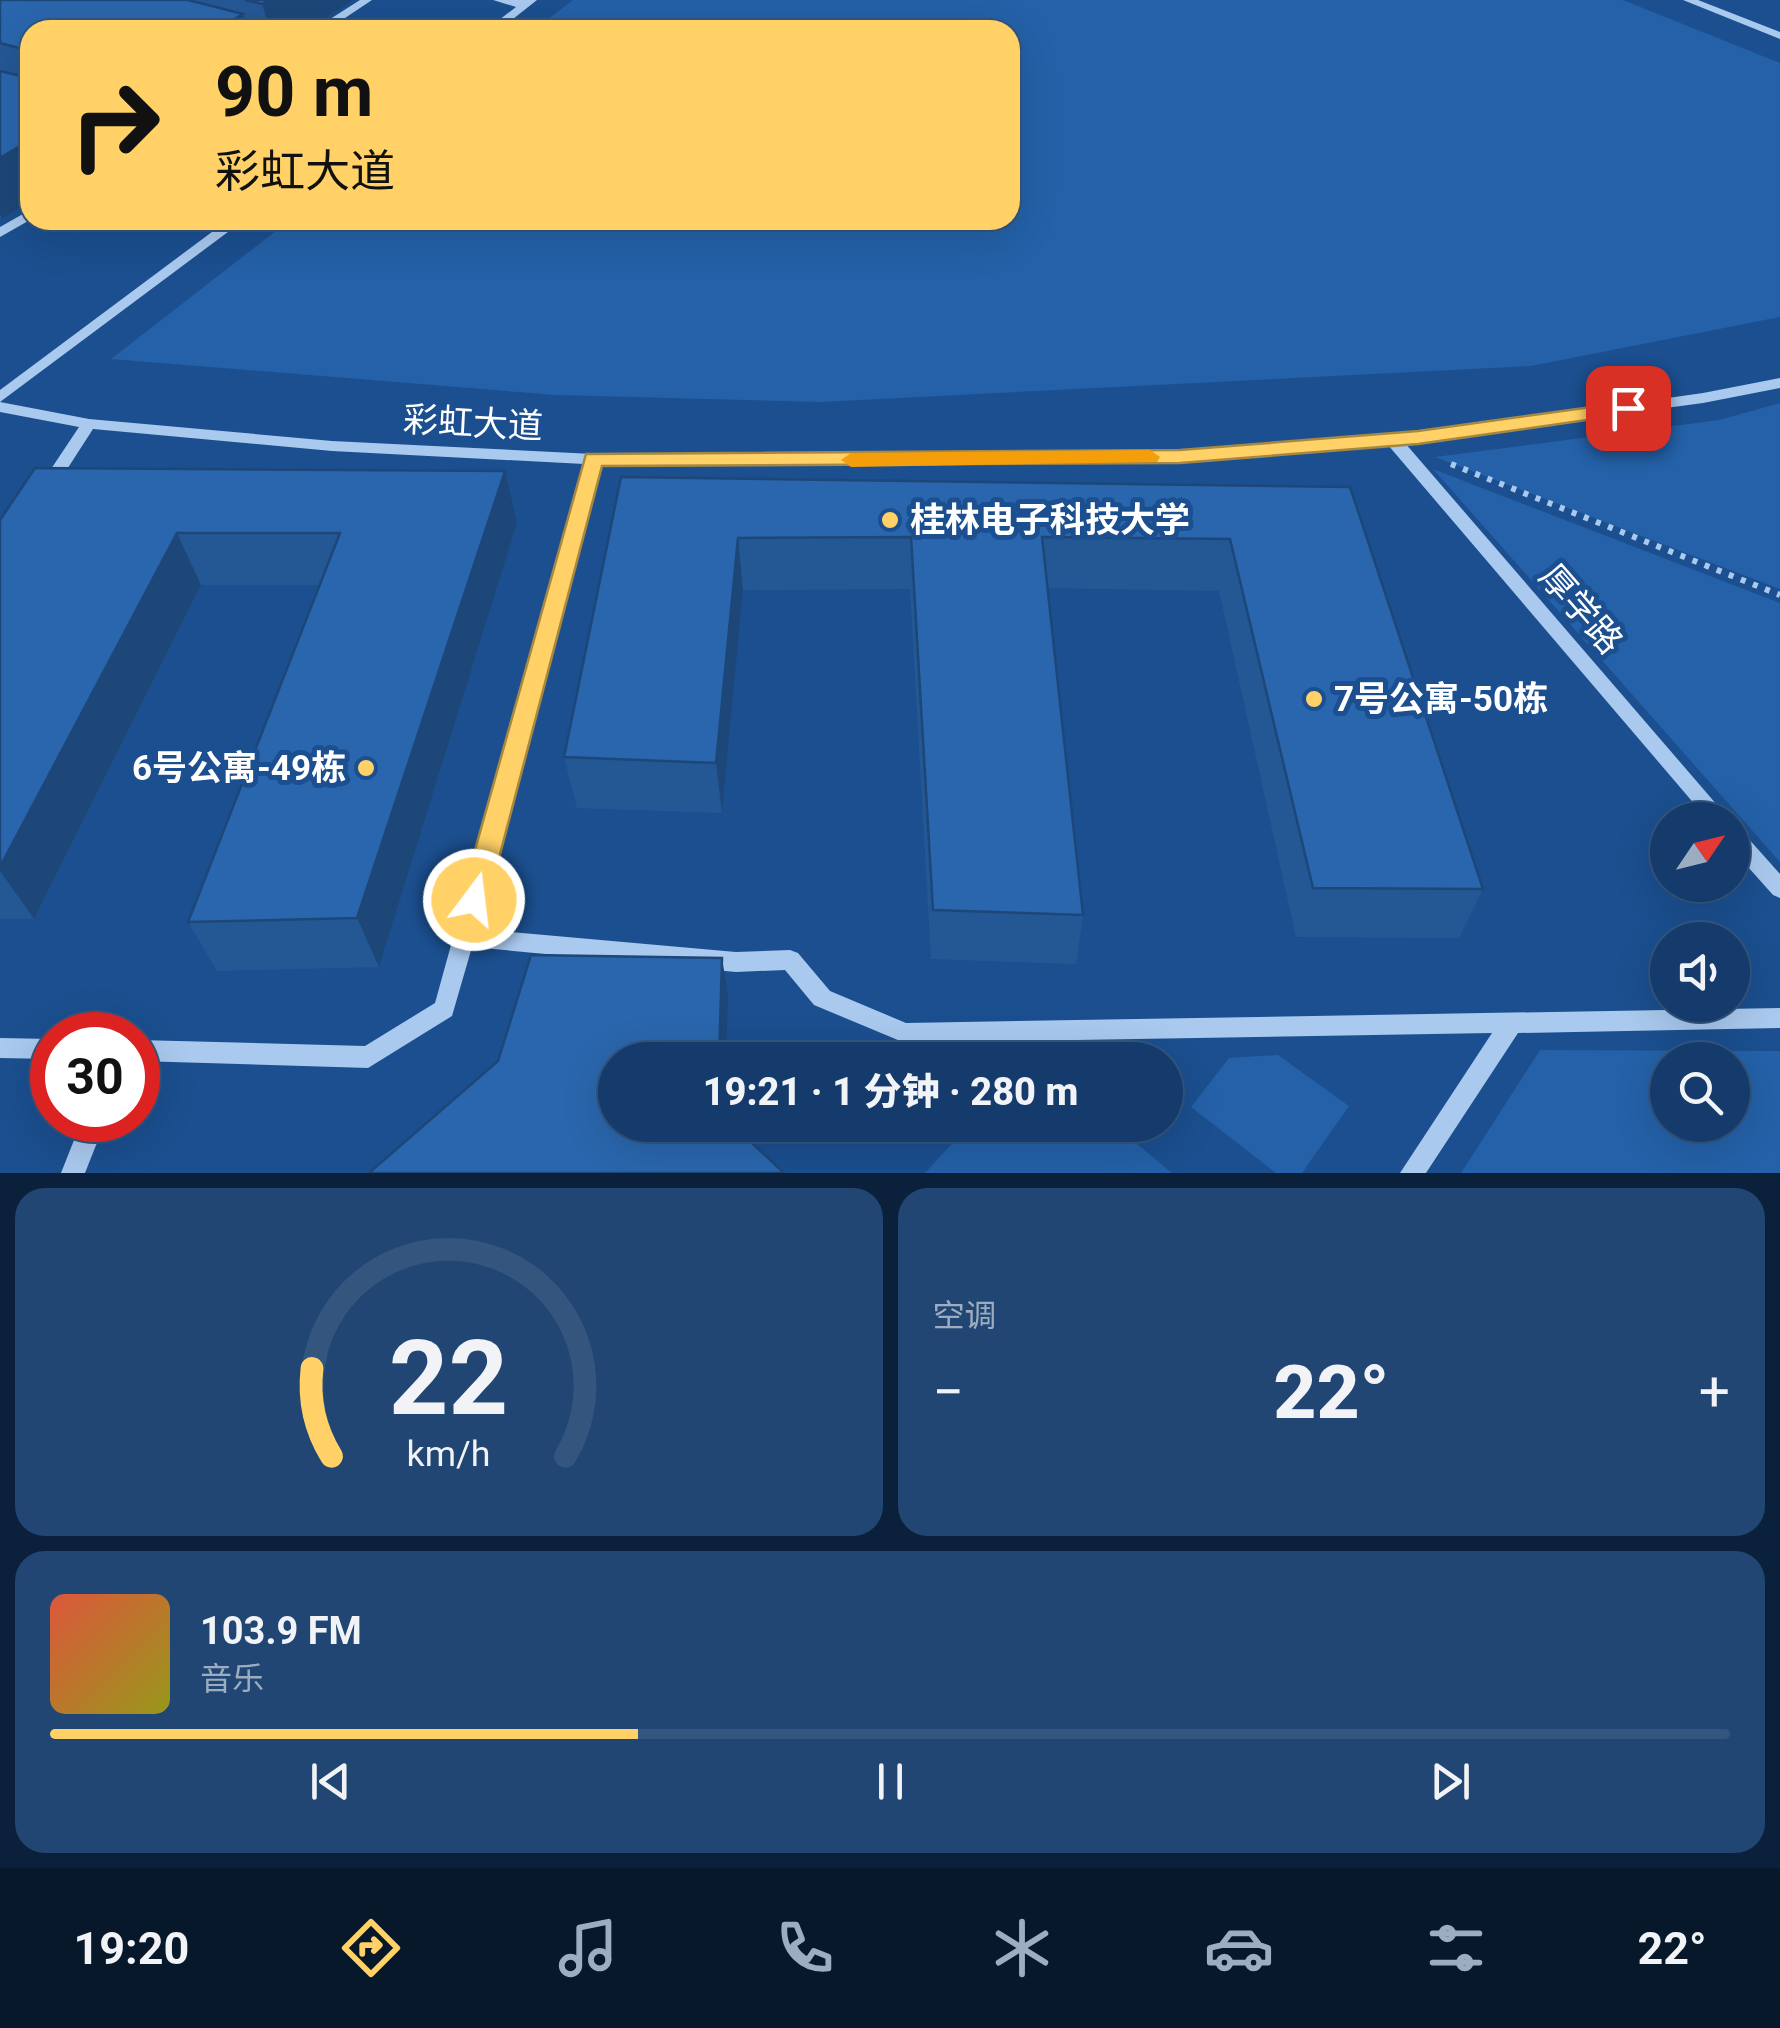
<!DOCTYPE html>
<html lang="zh">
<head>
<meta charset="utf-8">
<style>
	body { margin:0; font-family:Roboto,"Noto Sans SC",sans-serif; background:#214673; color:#f1f3f6; height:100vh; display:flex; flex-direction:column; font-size:38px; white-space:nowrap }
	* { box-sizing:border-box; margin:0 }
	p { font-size:32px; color:#9dadc1 }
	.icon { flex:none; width:55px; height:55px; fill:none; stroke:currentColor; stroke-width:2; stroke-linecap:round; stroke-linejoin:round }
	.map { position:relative; height:1173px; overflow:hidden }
	.panel { display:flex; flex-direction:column; gap:15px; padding:15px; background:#0b203b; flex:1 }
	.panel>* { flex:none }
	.guide { position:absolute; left:20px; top:20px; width:1000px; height:210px; border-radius:30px; box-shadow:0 10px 40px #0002,0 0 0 2px #33557e; background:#ffd166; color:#111; overflow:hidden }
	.needle { width:65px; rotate:55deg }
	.fabs { position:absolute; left:1650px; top:802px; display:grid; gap:20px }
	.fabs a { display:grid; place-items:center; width:100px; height:100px; border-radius:50%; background:#143b6b; box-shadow:0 10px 40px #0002,0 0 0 2px #33557e; font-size:50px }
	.speed { position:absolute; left:30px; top:1012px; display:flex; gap:20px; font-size:50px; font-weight:700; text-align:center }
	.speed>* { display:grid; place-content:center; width:130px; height:130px; border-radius:50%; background:#143b6b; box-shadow:0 10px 40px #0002,0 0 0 2px #33557e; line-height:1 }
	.speed .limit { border:15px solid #d22; background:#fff; color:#111 }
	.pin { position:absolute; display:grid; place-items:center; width:85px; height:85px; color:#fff; margin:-42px; border-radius:20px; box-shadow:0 5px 15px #0006 }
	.me { position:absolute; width:110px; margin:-55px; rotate:15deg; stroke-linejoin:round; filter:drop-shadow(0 0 8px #0008) }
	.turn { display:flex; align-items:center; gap:35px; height:210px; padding:0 30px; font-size:45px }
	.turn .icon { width:130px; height:130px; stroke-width:2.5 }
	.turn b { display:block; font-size:70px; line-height:85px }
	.big { font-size:75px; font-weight:800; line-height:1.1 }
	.panel .tile { flex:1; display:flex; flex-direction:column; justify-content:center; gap:15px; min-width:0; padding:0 35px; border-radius:30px; background:#214673 }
	.panel .dial { align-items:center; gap:0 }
	.dial svg { height:260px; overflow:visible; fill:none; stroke:#33557e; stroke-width:7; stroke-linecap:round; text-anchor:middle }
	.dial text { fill:#f1f3f6; stroke:none }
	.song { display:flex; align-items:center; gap:30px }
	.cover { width:120px; height:120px; border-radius:15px; background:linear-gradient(135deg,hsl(10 70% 55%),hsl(60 70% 35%)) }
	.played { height:10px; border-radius:5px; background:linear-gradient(90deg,#ffd166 35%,#33557e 35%) }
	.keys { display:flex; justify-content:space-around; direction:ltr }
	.heat { display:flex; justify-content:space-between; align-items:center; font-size:55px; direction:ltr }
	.panel .tiles { flex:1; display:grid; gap:15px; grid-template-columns:1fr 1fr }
	.tile:last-child { grid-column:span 2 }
	.trip { position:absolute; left:598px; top:1042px; width:585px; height:100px; border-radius:50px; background:#143b6b; box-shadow:0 10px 40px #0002,0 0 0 2px #33557e; font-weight:800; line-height:100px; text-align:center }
	.dock { display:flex; height:160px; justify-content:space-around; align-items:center; background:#08182b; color:#9dadc1 }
	.dock .icon { width:70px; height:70px }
	.dock .active { color:#ffd166 }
	.dock b { font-size:45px; color:#f1f3f6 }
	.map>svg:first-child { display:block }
	.green { fill:#2461a8; fill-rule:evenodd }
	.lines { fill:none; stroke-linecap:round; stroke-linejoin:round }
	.path { stroke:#a9c9ee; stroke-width:6; stroke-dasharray:5 8; stroke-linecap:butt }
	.minor { fill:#a9c9ee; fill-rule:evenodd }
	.wall { fill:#245895 }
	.shaded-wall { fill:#1d4779 }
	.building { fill:#2a66ad; stroke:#1d4779; stroke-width:2.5 }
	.route { fill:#ffd166; stroke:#a68842; stroke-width:2.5 }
	.slow { fill:#f59e0b }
	.poi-dot { fill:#ffd166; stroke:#1b4f8f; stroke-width:4 }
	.labels { text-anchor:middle; stroke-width:10; stroke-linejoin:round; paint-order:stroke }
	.street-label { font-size:35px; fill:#fff; stroke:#1b4f8f }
	.poi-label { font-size:35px; font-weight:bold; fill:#fff; stroke:#1b4f8f; text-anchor:start }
</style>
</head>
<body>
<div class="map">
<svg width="1780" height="1173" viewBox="0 0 1780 1173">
	<rect width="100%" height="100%" fill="#1b4f8f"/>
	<!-- green -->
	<g class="green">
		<path d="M573,0H1623L1780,63V317L1531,366L821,402L555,395L111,359L290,220H1010V30H534Z"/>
		<path d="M1780,403V589L1435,457L1719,420Z"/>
		<path d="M1433,469L1780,603V862Z"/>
		<path d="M1540,1050L1780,1051V1173H1461ZM1732,1060V1125H1668V1060Z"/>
		<path d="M1278,1055L1349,1106L1302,1173H1276L1191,1107L1229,1058Z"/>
		<path d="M969,1125H1114L1172,1173H925Z"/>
	</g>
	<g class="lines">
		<!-- path -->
		<path class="path" d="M1451,464L1780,595"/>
		<!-- minor -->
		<g class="minor">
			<path d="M360,0H372L327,30H313Z"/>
			<path d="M493,0H537L499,30H486L516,7Z"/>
			<path d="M1683,0H1698L1780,32V39Z"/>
			<path d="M30,210V220L0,237V227Z"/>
			<path d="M228,220H244L0,402V390Z"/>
			<path d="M1780,378V388L1703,403L1405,443L1730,820H1708L1388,445L1180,462L600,464L476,929L736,952L790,950L798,953L830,991L906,1023L1780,1008V1028L1518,1033L1426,1173H1400L1492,1033L905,1043L814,1005L785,970L736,972L472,947L452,1016L368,1068L138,1061V1040L365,1046L435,1003L584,464L332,451L93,429L53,491L47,492L39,487L79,427L0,412V402L89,419L332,441L593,454L1180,452L1443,430L1703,393Z"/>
			<path d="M1732,826L1739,828L1780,874V898L1773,895L1732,849Z"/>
			<path d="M0,1038L52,1039V1059L0,1058Z"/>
			<path d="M82,1120H106L85,1173H61Z"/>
		</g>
	</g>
	<!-- wall -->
	<g class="wall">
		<path d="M0,0H354L306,30H30V201L2,219L0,218Z"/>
		<path d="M621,477L1350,487L1483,889L1459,938L1296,937L1219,591L1047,588L1083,915L1076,964L931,959L910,589L743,590L722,813L577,808L564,757Z"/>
		<path d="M0,520L517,523L379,967L217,971L188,922L320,585H201L34,919H0Z"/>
	</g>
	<!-- shaded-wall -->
	<g class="shaded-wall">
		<path d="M270,0H354L306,30H270L262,4Z"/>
		<path d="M243,14L248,30H216Z"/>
		<path d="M30,140V201L2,219L0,214V158Z"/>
		<path d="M505,471L517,523L379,967L357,918Z"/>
		<path d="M177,533L201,585L34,919L0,871V867Z"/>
		<path d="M738,538L743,590L722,813L716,763Z"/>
		<path d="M722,958L728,995L726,1060H719Z"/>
	</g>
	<!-- building -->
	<g class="building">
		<path d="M0,0H188L243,14L216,30H30V51L0,43Z"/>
		<path d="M245,0H270L262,4Z"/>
		<path d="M0,71L30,78V140L0,158Z"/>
		<path d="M35,468L505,471L357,918L188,922L340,533H177L0,867V520Z"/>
		<path d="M621,477L1350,487L1483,889L1313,888L1230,539L1042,537L1083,915L933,910L911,537L738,538L716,763L564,757Z"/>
		<path d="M531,955L722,958L719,1060H615V1125H733L784,1173H369L498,1061Z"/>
	</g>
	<!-- route -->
	<path class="route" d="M1628,402L1636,404V413L1418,444L1180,463L602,466L488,900L484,909L474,912L465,909L461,900L586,454L1180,450L1418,431Z"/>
	<!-- slow -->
	<path class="slow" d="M1150,450L1160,457L1157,462L851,467L841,460L851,453Z"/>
	<!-- markers -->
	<g class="poi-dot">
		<circle cx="890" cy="520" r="10"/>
		<circle cx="1314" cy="699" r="10"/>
		<circle cx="366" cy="768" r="10"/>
	</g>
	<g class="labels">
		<!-- street labels -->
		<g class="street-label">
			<text transform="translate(473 423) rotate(3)" y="12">彩虹大道</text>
			<text transform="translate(1581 609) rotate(49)" y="12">厚学路</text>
		</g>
		<!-- poi labels -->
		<g class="poi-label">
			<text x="910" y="532">桂林电子科技大学</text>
			<text x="1334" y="711">7号公寓-50栋</text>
			<text x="346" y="780" text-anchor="end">6号公寓-49栋</text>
		</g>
	</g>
</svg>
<div class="fabs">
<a><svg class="needle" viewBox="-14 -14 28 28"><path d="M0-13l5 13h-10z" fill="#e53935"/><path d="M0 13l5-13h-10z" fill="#9dadc1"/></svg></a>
<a><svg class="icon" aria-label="sound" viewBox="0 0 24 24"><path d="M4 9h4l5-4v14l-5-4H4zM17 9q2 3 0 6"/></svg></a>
<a><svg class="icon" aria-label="search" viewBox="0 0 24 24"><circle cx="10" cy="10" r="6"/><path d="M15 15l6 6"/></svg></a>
</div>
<div class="speed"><div class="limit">30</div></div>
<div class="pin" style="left:1628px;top:408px;background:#d93025"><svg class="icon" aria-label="arrive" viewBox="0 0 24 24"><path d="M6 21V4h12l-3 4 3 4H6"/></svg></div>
<svg class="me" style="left:474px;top:900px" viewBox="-20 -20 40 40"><circle r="17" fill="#ffd166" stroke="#fff" stroke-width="3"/><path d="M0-11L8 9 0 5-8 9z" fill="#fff"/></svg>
<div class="trip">19:21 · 1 分钟 · 280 m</div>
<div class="guide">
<div class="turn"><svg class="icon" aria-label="right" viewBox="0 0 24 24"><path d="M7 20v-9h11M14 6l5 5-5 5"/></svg><div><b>90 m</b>彩虹大道</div></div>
</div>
</div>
<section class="panel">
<div class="tiles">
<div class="tile dial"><svg viewBox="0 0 100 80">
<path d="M14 69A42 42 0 1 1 86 69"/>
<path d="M14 69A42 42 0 0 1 8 42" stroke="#ffd166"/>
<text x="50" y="56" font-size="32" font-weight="700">22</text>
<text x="50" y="72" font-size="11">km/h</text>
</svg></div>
<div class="tile"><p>空调</p>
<div class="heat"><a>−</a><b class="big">22°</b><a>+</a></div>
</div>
<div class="tile">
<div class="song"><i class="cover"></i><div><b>103.9 FM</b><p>音乐</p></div></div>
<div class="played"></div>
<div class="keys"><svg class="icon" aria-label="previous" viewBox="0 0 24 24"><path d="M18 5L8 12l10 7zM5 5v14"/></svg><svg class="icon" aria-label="pause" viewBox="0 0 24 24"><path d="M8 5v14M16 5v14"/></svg><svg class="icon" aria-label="next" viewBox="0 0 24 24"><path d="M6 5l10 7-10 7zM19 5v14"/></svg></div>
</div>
</div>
</section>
<nav class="dock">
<b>19:20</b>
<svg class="icon active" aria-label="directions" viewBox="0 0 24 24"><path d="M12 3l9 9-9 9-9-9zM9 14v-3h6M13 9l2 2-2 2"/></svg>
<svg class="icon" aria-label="music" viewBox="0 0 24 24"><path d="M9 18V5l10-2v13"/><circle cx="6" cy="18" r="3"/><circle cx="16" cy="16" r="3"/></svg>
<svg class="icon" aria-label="phone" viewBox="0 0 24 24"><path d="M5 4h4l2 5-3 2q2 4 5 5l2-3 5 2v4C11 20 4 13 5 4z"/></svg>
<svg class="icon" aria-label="climate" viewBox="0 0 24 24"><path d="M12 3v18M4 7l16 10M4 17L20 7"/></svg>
<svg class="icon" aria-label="car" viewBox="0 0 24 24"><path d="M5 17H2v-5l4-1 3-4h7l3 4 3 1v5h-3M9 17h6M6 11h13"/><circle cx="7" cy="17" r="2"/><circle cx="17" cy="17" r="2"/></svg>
<svg class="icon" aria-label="filters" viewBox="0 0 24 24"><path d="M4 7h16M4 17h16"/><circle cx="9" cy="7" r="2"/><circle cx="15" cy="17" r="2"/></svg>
<b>22°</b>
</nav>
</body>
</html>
